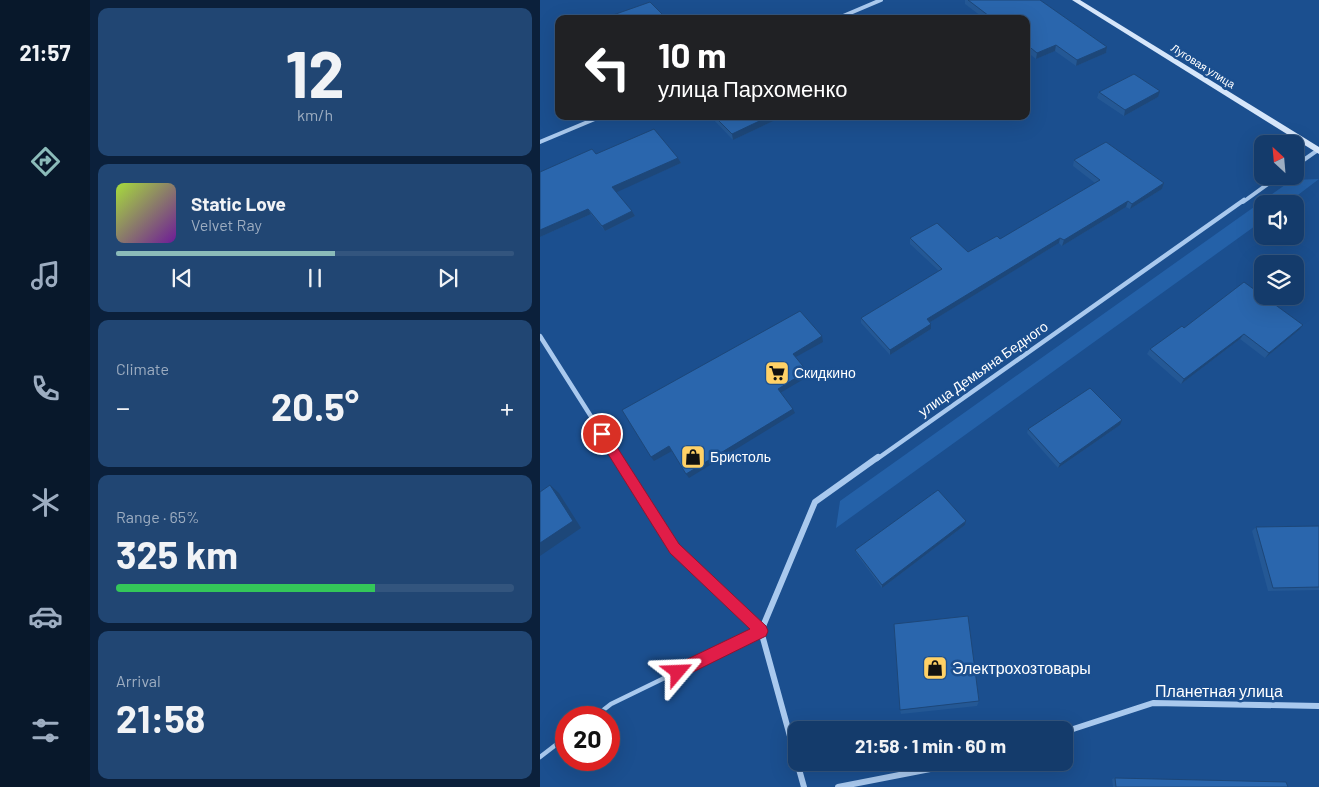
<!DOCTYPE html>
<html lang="en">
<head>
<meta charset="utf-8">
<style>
	body { margin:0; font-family:Barlow,sans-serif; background:#214673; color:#f1f3f6; height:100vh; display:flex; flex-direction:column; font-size:19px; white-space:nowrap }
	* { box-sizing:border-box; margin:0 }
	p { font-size:16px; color:#9dadc1 }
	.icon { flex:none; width:28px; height:28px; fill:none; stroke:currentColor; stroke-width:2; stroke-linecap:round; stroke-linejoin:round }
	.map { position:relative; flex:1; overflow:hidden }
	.details { display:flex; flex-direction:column; gap:8px; padding:8px; background:#0b203b; width:450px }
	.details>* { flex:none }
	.top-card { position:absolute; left:15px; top:15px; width:475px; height:105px; border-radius:10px; box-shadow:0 5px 20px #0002,0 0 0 1px #33557e; background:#202124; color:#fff; overflow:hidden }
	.needle { width:32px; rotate:334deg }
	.buttons { position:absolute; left:714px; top:135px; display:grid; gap:10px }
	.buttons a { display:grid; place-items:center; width:50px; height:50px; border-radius:10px; background:#143b6b; box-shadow:0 5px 20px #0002,0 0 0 1px #33557e; font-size:25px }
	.speed { position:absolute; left:15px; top:706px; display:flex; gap:10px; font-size:25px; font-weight:700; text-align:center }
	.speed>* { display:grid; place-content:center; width:65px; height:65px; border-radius:50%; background:#143b6b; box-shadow:0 5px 20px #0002,0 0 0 1px #33557e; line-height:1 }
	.speed .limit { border:8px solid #d22; background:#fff; color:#111 }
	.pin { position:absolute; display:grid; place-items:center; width:42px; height:42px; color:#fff; margin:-21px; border:2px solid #fff; border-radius:50%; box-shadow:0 1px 5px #0007 }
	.me { position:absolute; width:55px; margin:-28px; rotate:64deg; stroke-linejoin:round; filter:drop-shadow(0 0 4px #0008) }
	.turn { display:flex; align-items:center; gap:18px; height:105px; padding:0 20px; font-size:22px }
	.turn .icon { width:65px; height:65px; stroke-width:2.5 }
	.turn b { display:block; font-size:35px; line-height:42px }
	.big { font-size:38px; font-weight:700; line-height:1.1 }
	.details .card { flex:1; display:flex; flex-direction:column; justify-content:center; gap:8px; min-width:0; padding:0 18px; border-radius:10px; background:#214673 }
	.details .dial { align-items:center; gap:0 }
	.dial b { font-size:65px; line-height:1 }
	.song { display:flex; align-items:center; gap:15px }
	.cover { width:60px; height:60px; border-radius:8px; background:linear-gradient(135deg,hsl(80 70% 55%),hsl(280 70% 35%)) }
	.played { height:5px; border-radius:2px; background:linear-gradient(90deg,#8bbbb9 55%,#33557e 55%) }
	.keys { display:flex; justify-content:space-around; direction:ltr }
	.heat { display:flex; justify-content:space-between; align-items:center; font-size:28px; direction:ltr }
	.charge { height:8px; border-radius:4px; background:linear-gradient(90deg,#34c759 65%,#33557e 0) }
	.trip { position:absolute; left:248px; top:721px; width:285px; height:50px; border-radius:10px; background:#143b6b; box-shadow:0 5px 20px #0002,0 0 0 1px #33557e; font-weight:700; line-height:50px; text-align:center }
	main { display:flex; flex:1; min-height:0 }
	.tab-bar { display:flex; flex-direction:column; width:90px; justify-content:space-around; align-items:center; background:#08182b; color:#9dadc1 }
	.tab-bar .icon { width:35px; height:35px }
	.tab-bar .active { color:#8bbbb9 }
	.tab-bar b { font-size:22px; color:#f1f3f6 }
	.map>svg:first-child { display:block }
	.green { fill:#2461a8 }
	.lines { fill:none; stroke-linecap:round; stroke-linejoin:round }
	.lane { stroke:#a9c9ee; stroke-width:4.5 }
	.street-far2 { stroke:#a9c9ee; stroke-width:4 }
	.street-far1 { stroke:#a9c9ee; stroke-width:4.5 }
	.street { stroke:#a9c9ee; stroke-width:6 }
	.secondary { fill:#d6e6fa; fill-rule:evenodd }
	.wall { fill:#245895 }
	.shaded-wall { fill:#1d4779 }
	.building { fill:#2a66ad; stroke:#1d4779 }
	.route { fill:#e11d48; stroke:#92132f }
	.labels { text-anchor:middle; stroke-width:5; stroke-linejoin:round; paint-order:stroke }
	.far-street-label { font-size:11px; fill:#fff; stroke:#1b4f8f }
	.street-label { font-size:14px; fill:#fff; stroke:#1b4f8f }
	.poi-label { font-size:14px; fill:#fff; stroke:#1b4f8f; text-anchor:start }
	.near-poi-label { font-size:16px; fill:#fff; stroke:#1b4f8f; text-anchor:start }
	.near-street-label { font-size:16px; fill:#fff; stroke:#1b4f8f }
</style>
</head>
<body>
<main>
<nav class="tab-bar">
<b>21:57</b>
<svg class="icon active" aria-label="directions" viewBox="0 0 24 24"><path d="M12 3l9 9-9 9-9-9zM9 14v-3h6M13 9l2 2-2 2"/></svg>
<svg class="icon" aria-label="music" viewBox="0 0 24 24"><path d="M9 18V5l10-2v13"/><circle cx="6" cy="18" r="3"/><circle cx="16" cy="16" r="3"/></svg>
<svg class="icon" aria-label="phone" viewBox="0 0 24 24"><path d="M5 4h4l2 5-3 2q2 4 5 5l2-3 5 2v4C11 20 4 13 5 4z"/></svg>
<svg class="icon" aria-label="climate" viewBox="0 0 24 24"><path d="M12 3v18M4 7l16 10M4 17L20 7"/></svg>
<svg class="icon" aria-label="car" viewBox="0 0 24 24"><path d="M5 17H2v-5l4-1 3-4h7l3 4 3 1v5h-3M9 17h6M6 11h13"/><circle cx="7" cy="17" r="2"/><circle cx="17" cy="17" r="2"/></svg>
<svg class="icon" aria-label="filters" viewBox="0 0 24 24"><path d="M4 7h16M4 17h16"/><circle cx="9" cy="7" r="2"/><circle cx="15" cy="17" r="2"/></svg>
</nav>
<section class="details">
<div class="card dial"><b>12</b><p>km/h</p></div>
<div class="card">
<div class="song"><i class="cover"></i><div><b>Static Love</b><p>Velvet Ray</p></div></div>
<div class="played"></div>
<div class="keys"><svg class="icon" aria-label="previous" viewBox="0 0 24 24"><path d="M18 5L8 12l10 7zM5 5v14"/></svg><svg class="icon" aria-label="pause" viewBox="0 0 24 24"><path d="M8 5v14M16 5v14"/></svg><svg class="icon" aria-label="next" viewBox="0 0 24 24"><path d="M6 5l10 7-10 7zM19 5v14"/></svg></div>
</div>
<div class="card"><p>Climate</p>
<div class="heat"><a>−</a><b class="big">20.5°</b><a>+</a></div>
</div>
<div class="card"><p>Range · 65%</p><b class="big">325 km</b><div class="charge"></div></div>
<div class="card"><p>Arrival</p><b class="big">21:58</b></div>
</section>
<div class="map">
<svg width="779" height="787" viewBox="0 0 779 787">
	<rect width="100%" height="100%" fill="#1b4f8f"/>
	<!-- green -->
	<path class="green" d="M779,179L746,204H722V221L296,528L300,501L752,180Z"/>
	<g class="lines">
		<!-- lane -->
		<g class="lane">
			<path d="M53,718L71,704L221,631"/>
			<path d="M0,757L26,737"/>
		</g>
		<!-- street-far2 -->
		<g class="street-far2">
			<path d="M296,19L341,0"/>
			<path d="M0,142L62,116"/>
			<path d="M755,166L778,150"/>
			<path d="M703,202L739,176"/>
		</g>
		<!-- street-far1 -->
		<g class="street-far1">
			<path d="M0,336L78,459"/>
			<path d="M337,459L704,200"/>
		</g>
		<!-- street -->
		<g class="street">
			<path d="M77,457L135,548L221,631L256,758"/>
			<path d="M221,631L275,502L338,457"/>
			<path d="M524,732L613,703L779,706"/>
			<path d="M257,762L264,787"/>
			<path d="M298,787L426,762"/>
		</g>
		<!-- secondary -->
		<path class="secondary" d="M532,0H540L779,147V154Z"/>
	</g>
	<!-- wall -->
	<g class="wall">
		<path d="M425,0H500L567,47L566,53L536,66L515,51L496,59L486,51V19H445L425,4Z"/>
		<path d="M559,92L618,97L584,116L557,98Z"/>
		<path d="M170,116H244L193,140Z"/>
		<path d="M56,154L138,158L141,163L76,192L92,211L95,216L65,231L51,214L0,237Z"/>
		<path d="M534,160L624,183L622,189L590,209L586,207L522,246L519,243L390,322L391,329L350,355L321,323V318L399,271L370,244V238L428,252L460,239L555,183L533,166Z"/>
		<path d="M644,328L759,330L725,358L700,339L641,384L607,354L610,349Z"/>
		<path d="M580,425L518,468L487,433L488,429Z"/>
		<path d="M426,521L425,525L342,588L316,553L315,550Z"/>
		<path d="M779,526V590L728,591L712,531L716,527Z"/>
		<path d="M439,701L437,706L361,714L360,710Z"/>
		<path d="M575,778L748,787H573L572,779Z"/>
	</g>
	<!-- shaded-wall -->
	<g class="shaded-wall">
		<path d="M516,45L515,51L496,59L497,53Z"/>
		<path d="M567,47L566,53L536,66L537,60Z"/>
		<path d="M620,91L618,97L584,116L585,110Z"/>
		<path d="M230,116H244L193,140L192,134Z"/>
		<path d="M138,158L141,163L75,193L72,187Z"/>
		<path d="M624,183L622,189L590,209L592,204Z"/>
		<path d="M588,201L586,207L522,246L524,240Z"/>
		<path d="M48,209L51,214L0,237V230Z"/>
		<path d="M92,211L95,216L65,231L62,226Z"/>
		<path d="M520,238L519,243L387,324V319Z"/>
		<path d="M391,324V329L350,355V350Z"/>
		<path d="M763,325L759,330L725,358L729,353Z"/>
		<path d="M704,334L700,339L641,384L644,379Z"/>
		<path d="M282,336L283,342L254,358L253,354Z"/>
		<path d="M267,371L269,376L240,393L238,389Z"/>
		<path d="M253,409L255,413L149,478L146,474Z"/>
		<path d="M582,420L580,425L518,468L520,464Z"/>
		<path d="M129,446L132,451L114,461L111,457Z"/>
		<path d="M10,485L19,493L41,528L0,556V543Z"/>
		<path d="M426,521L425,525L342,588V585Z"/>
	</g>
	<!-- building -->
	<g class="building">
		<path d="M428,0H500L567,47L537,60L516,45L497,53L486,44V19H453Z"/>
		<path d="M110,2L127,19H77L73,15Z"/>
		<path d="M594,74L620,91L585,110L559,92Z"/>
		<path d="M174,116H230L192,134Z"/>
		<path d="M114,129L138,158L72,187L92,211L62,226L48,209L0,230V172L52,149L56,154Z"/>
		<path d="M566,142L624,183L592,204L588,201L524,240L520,238L387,319L391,324L350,350L321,318L402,269L370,238L397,223L428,252L457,236L460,239L560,180L534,160Z"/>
		<path d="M704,282L763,325L729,353L704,334L644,379L610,349L642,326L644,328Z"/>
		<path d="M260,311L282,336L253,354L267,371L238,389L253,409L146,474L129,446L111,457L82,410Z"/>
		<path d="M550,388L582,420L520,464L488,429Z"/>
		<path d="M10,485L33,521L0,543V492Z"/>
		<path d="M398,490L426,521L342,585L315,550Z"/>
		<path d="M779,526V587L733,588L716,527Z"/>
		<path d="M428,616L439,701L360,710L354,624Z"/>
		<path d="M575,778L746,782L748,787H576Z"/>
	</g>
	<!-- route -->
	<path class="route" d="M62,429L66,430L139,544L226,626L228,631L226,636L143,677L138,679L133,677L131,672L133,666L210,629L130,553L58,438L56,434L58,430Z"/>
	<!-- icons -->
	<defs>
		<symbol id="supermarket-square" viewBox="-11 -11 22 22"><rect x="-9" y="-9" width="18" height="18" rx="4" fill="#ffd166" stroke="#1b4f8f"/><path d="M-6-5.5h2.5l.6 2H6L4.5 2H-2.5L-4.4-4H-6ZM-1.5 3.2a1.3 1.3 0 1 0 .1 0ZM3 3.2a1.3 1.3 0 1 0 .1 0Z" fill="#111"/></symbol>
		<symbol id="shop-square" viewBox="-11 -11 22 22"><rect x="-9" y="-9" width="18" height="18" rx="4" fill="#ffd166" stroke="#1b4f8f"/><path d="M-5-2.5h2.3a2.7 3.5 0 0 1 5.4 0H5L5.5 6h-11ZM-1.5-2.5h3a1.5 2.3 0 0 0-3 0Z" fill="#111"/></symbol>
	</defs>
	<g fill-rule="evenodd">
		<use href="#supermarket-square" x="223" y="359" width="28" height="28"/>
		<use href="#shop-square" x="139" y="443" width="28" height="28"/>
		<use href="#shop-square" x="381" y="654" width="28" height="28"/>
	</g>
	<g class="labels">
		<!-- far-street labels -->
		<g class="far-street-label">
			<text transform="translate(663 66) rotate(32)" y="4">Луговая улица</text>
		</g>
		<!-- street labels -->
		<g class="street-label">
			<text transform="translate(443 369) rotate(-35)" y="5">улица Демьяна Бедного</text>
		</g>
		<!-- poi labels -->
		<g class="poi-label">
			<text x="254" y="378">Скидкино</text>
			<text x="170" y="462">Бристоль</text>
		</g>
		<!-- near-poi labels -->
		<g class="near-poi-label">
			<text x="412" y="674">Электрохозтовары</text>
		</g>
		<!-- near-street labels -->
		<g class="near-street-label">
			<text x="679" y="697">Планетная улица</text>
		</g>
	</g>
</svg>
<div class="buttons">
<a><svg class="needle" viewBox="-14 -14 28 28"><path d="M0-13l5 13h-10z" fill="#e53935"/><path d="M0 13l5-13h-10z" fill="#9dadc1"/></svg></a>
<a><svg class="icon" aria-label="sound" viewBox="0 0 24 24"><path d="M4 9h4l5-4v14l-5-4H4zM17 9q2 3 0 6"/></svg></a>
<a><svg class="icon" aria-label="layers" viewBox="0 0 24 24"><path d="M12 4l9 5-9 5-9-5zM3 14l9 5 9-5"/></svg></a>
</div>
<div class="speed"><div class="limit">20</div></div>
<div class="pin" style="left:62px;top:434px;background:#d93025"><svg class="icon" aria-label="arrive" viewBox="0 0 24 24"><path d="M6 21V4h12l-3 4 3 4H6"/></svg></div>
<svg class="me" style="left:138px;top:672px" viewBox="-20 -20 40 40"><path d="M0-17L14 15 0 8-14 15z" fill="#e11d48" stroke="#fff" stroke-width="4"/></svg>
<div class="trip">21:58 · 1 min · 60 m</div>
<div class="top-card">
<div class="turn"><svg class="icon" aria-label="left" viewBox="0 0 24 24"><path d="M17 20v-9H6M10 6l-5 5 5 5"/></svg><div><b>10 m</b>улица Пархоменко</div></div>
</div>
</div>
</main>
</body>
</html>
